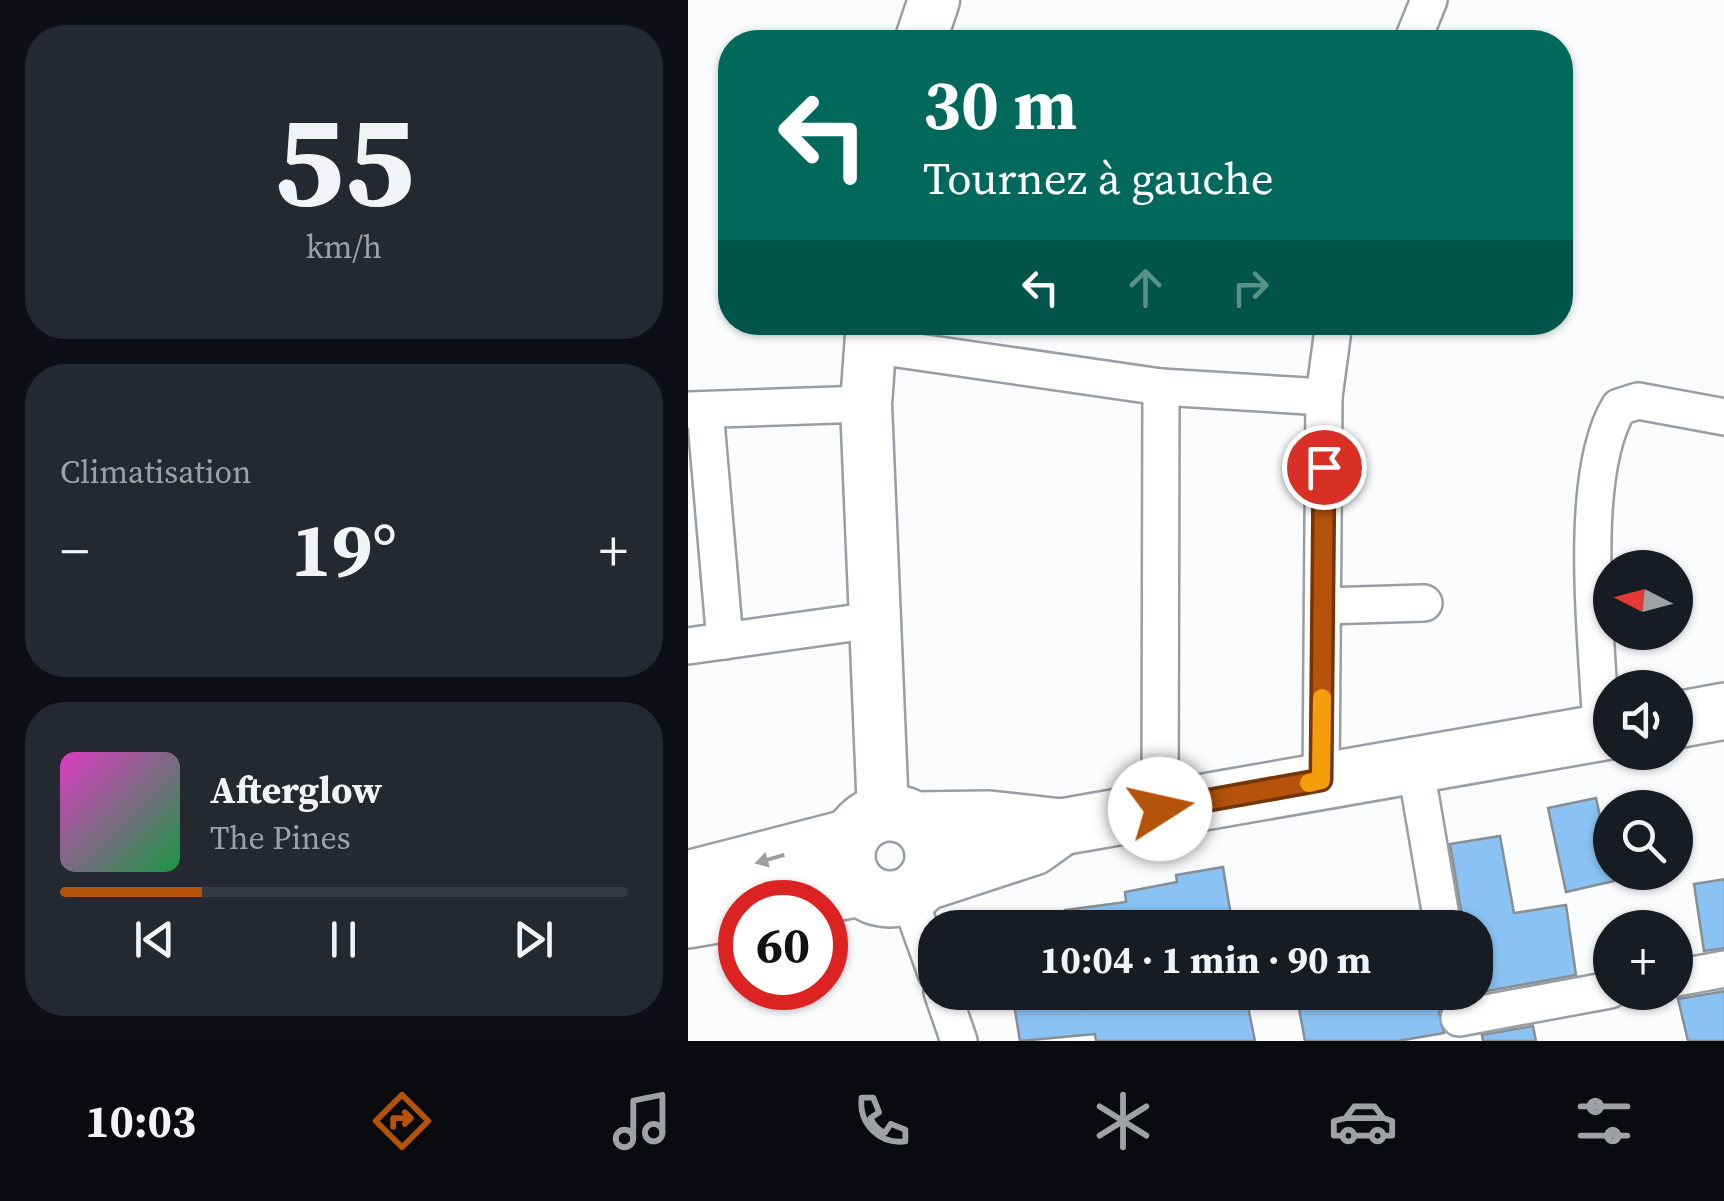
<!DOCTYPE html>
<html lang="fr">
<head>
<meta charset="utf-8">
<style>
	body { margin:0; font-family:"Source Serif 4",serif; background:#242831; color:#f1f3f6; height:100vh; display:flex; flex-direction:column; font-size:38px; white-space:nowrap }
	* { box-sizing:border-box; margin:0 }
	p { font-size:32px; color:#9ea1a6 }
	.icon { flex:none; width:55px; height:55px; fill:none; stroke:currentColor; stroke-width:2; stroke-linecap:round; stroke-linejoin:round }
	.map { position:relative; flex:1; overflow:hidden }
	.details { display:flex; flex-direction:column; gap:25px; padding:25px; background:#0d0f14; width:688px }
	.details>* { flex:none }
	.guide { position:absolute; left:30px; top:30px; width:855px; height:305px; border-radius:40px; box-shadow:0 2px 8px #0004; background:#00695c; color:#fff; overflow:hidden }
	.needle { width:65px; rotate:276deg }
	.buttons { position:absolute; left:905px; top:550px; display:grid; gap:20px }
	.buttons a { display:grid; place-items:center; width:100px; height:100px; border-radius:50%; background:#171b24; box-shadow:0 2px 8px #0004; font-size:50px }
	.speed { position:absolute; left:30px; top:880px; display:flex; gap:20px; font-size:50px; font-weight:700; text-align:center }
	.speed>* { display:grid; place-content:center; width:130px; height:130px; border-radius:50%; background:#171b24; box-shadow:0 2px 8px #0004; line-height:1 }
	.speed .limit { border:15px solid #d22; background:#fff; color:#111 }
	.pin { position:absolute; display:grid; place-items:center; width:85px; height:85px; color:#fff; margin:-42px; border:5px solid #fff; border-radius:50%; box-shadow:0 2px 10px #0007 }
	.me { position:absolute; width:110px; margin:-55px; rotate:80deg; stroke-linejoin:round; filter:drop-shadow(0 0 8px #0008) }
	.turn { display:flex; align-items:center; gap:35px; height:210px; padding:0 40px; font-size:45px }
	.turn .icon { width:130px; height:130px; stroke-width:2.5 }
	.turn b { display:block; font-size:70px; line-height:85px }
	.lanes { display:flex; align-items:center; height:95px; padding:0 40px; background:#0003; justify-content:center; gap:50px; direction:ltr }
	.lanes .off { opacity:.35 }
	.big { font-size:75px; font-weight:700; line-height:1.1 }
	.details .widget { flex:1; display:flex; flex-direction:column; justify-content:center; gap:15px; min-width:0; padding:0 35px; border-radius:40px; background:#242831 }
	.details .dial { align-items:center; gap:0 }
	.dial b { font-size:130px; line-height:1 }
	.song { display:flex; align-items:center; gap:30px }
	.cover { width:120px; height:120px; border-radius:15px; background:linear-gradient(135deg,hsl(310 70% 55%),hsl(140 70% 35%)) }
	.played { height:10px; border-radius:5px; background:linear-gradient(90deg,#b45309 25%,#363941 25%) }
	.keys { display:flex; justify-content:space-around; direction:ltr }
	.heat { display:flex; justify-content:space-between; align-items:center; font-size:55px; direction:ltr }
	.trip { position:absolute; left:230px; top:910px; width:575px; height:100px; border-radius:40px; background:#171b24; box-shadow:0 2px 8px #0004; font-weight:700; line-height:100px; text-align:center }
	.tabs { display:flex; height:160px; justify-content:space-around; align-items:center; background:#090b0e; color:#9ea1a6 }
	.tabs .icon { width:70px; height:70px }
	.tabs .on { color:#b45309 }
	.tabs b { font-size:45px; color:#f1f3f6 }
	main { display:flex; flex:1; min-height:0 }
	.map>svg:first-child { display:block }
	.building { fill:#8ac2f3; stroke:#898e93; stroke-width:2.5 }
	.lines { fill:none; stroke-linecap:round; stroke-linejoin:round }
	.street-casing { stroke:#989ea3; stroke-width:40 }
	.secondary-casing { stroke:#989ea3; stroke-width:55 }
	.primary-casing { stroke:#989ea3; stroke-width:60 }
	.street { stroke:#fff; stroke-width:35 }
	.secondary { stroke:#fff; stroke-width:50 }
	.primary { stroke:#fff; stroke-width:55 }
	.oneway { fill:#9d9e9f }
	.route-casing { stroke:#753606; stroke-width:25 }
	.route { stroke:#b45309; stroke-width:18 }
	.slow { stroke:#f59e0b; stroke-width:18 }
</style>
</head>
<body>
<main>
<section class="details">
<div class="widget dial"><b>55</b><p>km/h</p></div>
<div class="widget"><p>Climatisation</p>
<div class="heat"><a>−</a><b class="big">19°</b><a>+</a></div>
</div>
<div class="widget">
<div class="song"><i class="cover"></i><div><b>Afterglow</b><p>The Pines</p></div></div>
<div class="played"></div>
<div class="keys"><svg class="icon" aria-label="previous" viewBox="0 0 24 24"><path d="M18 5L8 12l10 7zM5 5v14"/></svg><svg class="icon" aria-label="pause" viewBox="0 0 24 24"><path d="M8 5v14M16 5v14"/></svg><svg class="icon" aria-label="next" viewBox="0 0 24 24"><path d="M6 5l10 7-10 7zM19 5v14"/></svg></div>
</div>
</section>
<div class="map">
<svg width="1037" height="1041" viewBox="0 0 1037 1041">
	<rect width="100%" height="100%" fill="#fafcfe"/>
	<!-- building -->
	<g class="building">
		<path d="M908,798L926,881L878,892L860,808Z"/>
		<path d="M812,836L826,913L878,905L888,975L766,997L751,1012L756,1033L710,1041H617L608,992H788V928H776L762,844Z"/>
		<path d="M535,867L545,928H378L377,910L438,902L437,892L489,882L488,875Z"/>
		<path d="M1037,879V948L1016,951L1006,884Z"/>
		<path d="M1037,991V1041H1000L990,999Z"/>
		<path d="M324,992H391L394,1009L487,992H557L567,1041H408L407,1034L332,1041Z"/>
		<path d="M845,1026L848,1041H795L794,1035Z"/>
	</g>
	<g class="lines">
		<defs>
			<g id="street">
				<path d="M724,42L741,0"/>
				<path d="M182,345L473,387L636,397"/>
				<path d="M0,410L178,404"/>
				<path d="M17,410L37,641"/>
				<path d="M635,606L736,603"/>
				<path d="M0,646L186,620"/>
				<path d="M913,732C910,647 888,478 931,407L950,401L1037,417"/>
				<path d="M727,764L755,928"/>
				<path d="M633,781L636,397L646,322"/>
				<path d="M472,809L473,387"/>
				<path d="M220,895L248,973"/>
				<path d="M988,978L1037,969"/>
				<path d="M254,992L271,1041"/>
				<path d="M771,1018L922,990"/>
			</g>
			<g id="secondary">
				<path d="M232,42L246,0"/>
				<path d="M184,322L178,404L195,813"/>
			</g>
			<g id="primary">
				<path d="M988,720L1037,711"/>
				<circle cx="202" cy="856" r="43"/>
				<path d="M227,820L301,819L373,827L922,731"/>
				<path d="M0,879L163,837"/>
				<path d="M235,883L345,847L373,827"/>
				<path d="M101,902L172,888"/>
				<path d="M0,920L52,911"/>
			</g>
		</defs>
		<!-- street casing -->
		<use href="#street" class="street-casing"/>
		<!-- secondary casing -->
		<use href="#secondary" class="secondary-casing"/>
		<!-- primary casing -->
		<use href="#primary" class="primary-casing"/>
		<!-- street -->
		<use href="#street" class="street"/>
		<!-- secondary -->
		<use href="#secondary" class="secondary"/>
		<!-- primary -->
		<use href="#primary" class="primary"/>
	</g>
	<!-- one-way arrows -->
	<defs><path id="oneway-solid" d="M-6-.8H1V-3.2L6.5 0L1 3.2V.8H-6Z" transform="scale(2.5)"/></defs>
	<use class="oneway" href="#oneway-solid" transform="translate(82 859) rotate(164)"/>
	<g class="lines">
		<defs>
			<path id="route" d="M472,809L633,780L636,467"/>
		</defs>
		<!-- route casing -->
		<use href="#route" class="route-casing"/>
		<!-- route -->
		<use href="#route" class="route"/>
		<!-- slow -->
		<path class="slow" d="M621,783L633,780L634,698"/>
	</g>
</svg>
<div class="buttons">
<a><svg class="needle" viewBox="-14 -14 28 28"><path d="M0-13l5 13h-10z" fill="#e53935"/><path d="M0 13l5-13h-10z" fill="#9ea1a6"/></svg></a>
<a><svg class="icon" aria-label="sound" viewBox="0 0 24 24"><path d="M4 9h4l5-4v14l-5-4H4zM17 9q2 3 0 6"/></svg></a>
<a><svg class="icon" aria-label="search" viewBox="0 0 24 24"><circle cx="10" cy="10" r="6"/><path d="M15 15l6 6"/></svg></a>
<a>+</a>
</div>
<div class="speed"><div class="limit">60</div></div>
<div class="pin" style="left:636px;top:467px;background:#d93025"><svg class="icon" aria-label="arrive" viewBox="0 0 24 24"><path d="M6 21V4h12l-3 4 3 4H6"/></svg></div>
<svg class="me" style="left:472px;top:809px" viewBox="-20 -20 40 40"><circle r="19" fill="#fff"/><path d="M0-13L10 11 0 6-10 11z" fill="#b45309"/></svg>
<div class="trip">10:04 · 1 min · 90 m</div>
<div class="guide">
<div class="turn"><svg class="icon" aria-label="left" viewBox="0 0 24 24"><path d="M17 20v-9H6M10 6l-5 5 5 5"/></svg><div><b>30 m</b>Tournez à gauche</div></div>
<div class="lanes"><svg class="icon" aria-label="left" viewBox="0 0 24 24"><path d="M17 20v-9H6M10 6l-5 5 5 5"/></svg><svg class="icon off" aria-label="ahead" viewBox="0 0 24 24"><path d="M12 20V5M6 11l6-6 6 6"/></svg><svg class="icon off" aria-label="right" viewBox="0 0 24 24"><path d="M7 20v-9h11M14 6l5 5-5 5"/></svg></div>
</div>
</div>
</main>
<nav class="tabs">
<b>10:03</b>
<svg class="icon on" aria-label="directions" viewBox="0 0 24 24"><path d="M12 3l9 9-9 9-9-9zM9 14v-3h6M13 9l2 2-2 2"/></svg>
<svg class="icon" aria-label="music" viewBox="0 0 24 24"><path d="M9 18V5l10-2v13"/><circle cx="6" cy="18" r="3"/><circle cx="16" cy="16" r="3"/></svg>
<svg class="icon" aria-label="phone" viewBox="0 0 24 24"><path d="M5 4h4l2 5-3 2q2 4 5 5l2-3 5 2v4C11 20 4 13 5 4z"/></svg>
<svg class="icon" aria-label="climate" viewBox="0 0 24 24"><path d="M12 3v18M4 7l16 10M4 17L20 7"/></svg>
<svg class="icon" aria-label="car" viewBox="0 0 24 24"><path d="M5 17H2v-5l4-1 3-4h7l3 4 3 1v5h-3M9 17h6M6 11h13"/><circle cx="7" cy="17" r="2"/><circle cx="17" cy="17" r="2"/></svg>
<svg class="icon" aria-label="filters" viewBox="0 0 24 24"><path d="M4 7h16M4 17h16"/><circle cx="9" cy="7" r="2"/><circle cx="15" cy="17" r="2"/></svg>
</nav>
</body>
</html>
